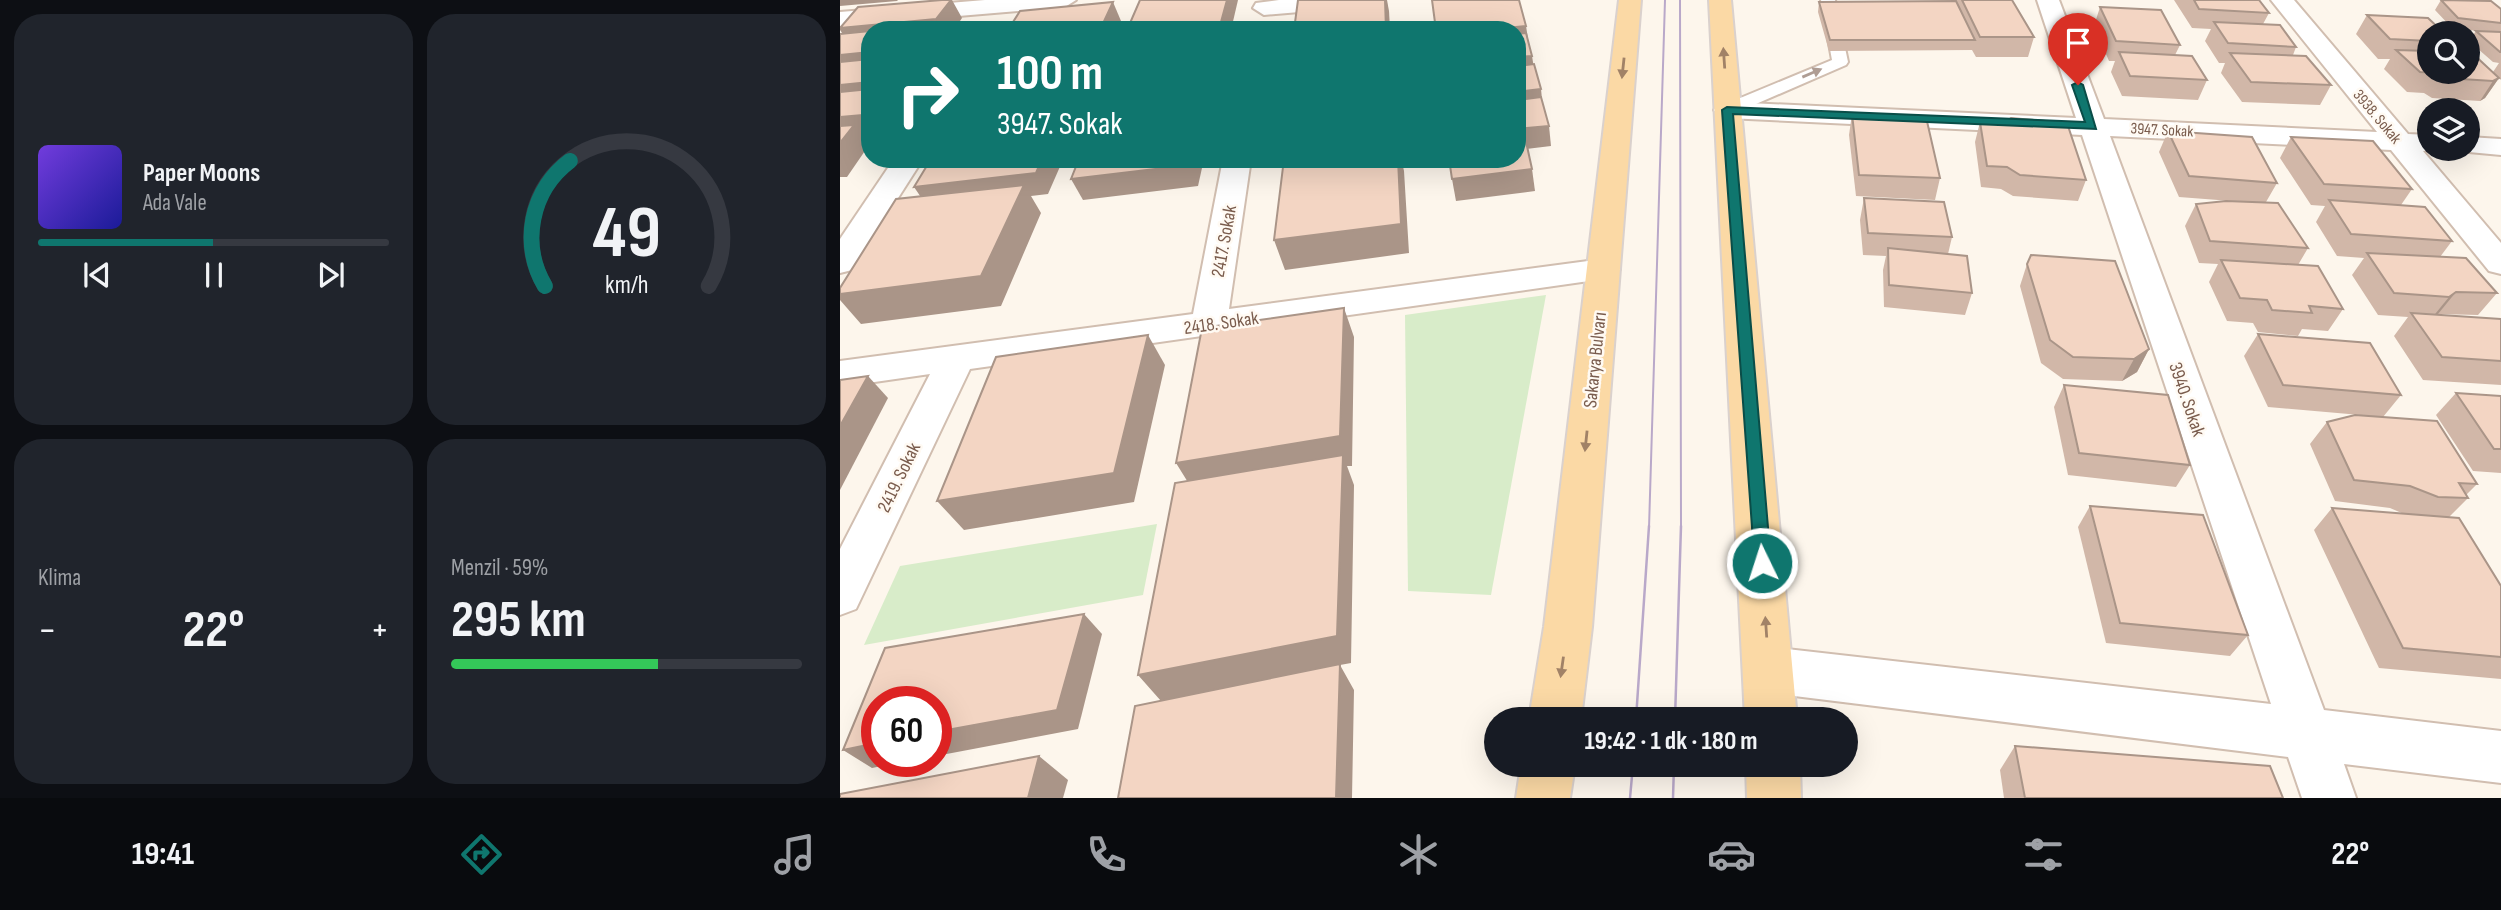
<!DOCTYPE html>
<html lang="tr">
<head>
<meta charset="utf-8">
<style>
	body { margin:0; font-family:"Sofia Sans Condensed",sans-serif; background:#20242c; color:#f1f3f6; height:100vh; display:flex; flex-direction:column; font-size:26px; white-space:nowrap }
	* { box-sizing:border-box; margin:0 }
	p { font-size:23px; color:#9ea1a6 }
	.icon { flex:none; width:38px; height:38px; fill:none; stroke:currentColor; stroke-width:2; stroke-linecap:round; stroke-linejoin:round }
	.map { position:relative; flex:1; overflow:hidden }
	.details { display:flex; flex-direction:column; gap:14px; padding:14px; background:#0d0f14; width:840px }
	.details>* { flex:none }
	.hud { position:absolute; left:21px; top:21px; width:665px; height:147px; border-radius:28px; box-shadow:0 7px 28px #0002; background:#0f766e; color:#fff; overflow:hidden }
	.tools { position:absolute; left:1577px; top:21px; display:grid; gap:14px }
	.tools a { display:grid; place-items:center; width:63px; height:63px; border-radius:50%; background:#171b24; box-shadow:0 7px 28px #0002; font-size:35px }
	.speed { position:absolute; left:21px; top:686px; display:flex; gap:14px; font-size:35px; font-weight:700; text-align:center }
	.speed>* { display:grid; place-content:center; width:91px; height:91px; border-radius:50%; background:#171b24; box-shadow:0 7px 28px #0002; line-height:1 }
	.speed .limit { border:10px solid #d22; background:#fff; color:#111 }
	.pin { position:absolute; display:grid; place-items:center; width:60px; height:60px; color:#fff; margin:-72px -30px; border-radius:50% 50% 50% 0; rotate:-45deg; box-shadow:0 0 7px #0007 }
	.pin .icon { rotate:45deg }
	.me { position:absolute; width:77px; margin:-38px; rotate:356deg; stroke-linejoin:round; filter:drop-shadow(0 0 5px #0008) }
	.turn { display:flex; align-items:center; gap:24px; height:147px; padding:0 21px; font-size:32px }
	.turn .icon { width:91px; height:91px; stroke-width:2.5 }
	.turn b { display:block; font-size:49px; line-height:60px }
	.big { font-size:52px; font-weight:700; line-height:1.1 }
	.details .tile { flex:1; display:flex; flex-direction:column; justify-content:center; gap:10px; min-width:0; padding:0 24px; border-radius:28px; background:#20242c }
	.details .dial { align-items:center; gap:0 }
	.dial svg { height:182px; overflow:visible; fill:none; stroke:#363941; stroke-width:7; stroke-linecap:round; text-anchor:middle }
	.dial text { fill:#f1f3f6; stroke:none }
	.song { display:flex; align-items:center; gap:21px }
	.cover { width:84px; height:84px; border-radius:10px; background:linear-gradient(135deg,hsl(260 70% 55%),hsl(240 70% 35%)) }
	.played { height:7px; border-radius:4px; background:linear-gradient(90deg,#0f766e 50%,#363941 50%) }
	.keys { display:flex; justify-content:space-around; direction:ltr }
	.heat { display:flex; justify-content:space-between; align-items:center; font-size:38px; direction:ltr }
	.charge { height:10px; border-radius:5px; background:linear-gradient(90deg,#34c759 59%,#363941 0) }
	.details .tiles { flex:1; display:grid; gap:14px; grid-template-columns:repeat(2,1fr) }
	.trip { position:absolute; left:644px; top:707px; width:374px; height:70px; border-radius:35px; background:#171b24; box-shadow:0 7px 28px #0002; font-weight:700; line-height:70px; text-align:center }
	.tabs { display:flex; height:112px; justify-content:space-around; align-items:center; background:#090b0e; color:#9ea1a6 }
	.tabs .icon { width:49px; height:49px }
	.tabs .on { color:#0f766e }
	.tabs b { font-size:32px; color:#f1f3f6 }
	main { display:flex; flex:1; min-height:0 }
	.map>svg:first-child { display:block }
	.green { fill:#d8ecc9 }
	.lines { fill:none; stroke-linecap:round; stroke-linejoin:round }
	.service-casing { stroke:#d1beb0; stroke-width:4 }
	.minor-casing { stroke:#d1beb0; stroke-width:4 }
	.primary-casing { stroke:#dad1cd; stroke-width:4 }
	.service { fill:#fff; fill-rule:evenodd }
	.minor { fill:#fff; fill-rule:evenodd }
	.primary { fill:#fbd9a5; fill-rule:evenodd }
	.tram-far1 { stroke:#b9a8c9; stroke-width:2 }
	.tram { stroke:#b9a8c9; stroke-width:2.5 }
	.wall { fill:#d1b7a8 }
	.shaded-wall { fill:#aa9588 }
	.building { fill:#f3d5c3; stroke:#aa9588; stroke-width:2 }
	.oneway { fill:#a18267 }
	.oneway2 { fill:#af9d94 }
	.route { fill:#0f766e; stroke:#0a4d48; stroke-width:2 }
	.labels { text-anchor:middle; stroke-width:5; stroke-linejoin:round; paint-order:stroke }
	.far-street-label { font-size:16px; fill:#7a5c4d; stroke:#fffaf3 }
	.street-label { font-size:19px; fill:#7a5c4d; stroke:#fffaf3 }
</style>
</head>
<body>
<main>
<section class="details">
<div class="tiles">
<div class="tile">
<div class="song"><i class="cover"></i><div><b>Paper Moons</b><p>Ada Vale</p></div></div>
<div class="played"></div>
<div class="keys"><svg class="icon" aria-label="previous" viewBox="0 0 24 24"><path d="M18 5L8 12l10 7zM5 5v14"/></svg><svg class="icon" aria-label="pause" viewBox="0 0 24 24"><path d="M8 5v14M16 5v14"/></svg><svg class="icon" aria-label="next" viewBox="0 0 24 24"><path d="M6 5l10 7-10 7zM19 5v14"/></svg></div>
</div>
<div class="tile dial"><svg viewBox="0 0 100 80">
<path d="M14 69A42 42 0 1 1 86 69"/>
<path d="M14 69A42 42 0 0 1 25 14" stroke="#0f766e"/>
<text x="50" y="56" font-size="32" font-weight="700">49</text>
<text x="50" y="72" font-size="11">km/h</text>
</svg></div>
<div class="tile"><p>Klima</p>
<div class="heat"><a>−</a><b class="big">22°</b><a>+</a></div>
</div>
<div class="tile"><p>Menzil · 59%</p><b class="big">295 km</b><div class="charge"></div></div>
</div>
</section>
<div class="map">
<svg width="1661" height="798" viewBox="0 0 1661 798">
	<rect width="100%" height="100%" fill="#fdf6ec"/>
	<!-- green -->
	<g class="green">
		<path d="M706,295L651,595L568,591L565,315Z"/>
		<path d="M317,524L303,595L24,645L60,566Z"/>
	</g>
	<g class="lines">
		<defs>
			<path id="service" d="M981,0H995L1008,62L1006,65L893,114H881L878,110L881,106L992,60Z"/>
			<g id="minor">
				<path d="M145,0H236L225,7L0,26V12Z"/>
				<path d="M530,0L519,7L424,15L413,8L416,3L439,0Z"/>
				<path d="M1197,0H1219L1264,119L1537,132L1431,0H1454L1568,134L1589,135V149H1599L1583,151L1661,243V274L1649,271L1551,150L1270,136L1484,710L1661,731V783L1504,764L1516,798H1462L1448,757L930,693L912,686L905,670L912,654L930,647L1431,704L1242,135L887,118L878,116L874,110L878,104L887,102L1236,118Z"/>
				<path d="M1628,137L1661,139V155L1618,151L1617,149H1628Z"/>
				<path d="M54,159H83L12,270L0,273V239Z"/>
				<path d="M383,159H411L389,309L763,259L775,262L780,269L775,276L763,279L130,369L16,609L0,615V549L90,374L0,387V361L353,314Z"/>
			</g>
			<g id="primary">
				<path d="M779,0H801L752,627L741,719H689L704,627Z"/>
				<path d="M869,0H891L957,719H905Z"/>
				<path d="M681,765H735L730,798H676Z"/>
				<path d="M906,765H960L961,798H907Z"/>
			</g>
		</defs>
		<!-- service casing -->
		<use href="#service" class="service-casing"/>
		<!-- minor casing -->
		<use href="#minor" class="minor-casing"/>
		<!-- primary casing -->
		<use href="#primary" class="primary-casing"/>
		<!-- service -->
		<use href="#service" class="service"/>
		<!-- minor -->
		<use href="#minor" class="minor"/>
		<!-- primary -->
		<use href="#primary" class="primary"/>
		<!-- tram-far1 -->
		<g class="tram-far1">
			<path d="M840,0L841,528"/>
			<path d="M809,528L825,0"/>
		</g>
		<!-- tram -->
		<g class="tram">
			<path d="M796,719L809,526"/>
			<path d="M835,719L841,526"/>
			<path d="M790,798L793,765"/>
			<path d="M833,798L834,765"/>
		</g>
	</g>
	<!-- wall -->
	<g class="wall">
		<path d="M1113,0H1172L1194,37L1188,57H1136L1132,50L989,51L978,12L979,2L1113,1Z"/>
		<path d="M1334,0H1419L1429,13L1423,24L1456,47L1453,55L1491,85L1480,105L1402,102L1381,73L1385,63H1379L1365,41L1371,29L1352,28Z"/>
		<path d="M1601,0L1661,9V80L1659,78L1645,98L1640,101L1592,98L1584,93L1567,92L1544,69L1550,59H1538L1516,34L1527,15L1589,33V72H1653L1659,63L1653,62L1629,41L1636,31H1639L1612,28L1595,10Z"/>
		<path d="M1260,7L1340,45L1335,55L1367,80L1358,100L1282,96L1271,72L1275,61H1269L1254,26Z"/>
		<path d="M1012,114L1100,178L1095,200L1016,196L1009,135Z"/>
		<path d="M1140,122L1246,180L1238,201L1173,196L1161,189L1141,187L1135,142Z"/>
		<path d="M1328,131L1437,183L1426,202L1468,248L1458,265L1503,309L1488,331L1462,329L1458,336L1418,332L1413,323L1387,321L1369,282L1378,264L1359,263L1345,226L1356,204L1391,201L1339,197L1319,152Z"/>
		<path d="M1451,137L1572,189L1561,205L1612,241L1600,257L1657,293L1638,315L1598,314L1596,315L1661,319V385L1583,380L1554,336L1568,317L1538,315L1512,275L1524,258L1497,256L1476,222L1485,206L1471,205L1440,158Z"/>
		<path d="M1024,198L1112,237L1108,254L1132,293L1125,315L1044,307L1043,270L1046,256L1023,255L1020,220Z"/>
		<path d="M1187,264L1309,349L1297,372L1282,381L1223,379L1201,363L1180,286Z"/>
		<path d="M1418,334L1561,395L1543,417L1428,407L1404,356Z"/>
		<path d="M1224,385L1350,465L1336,487L1228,475L1214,407Z"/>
		<path d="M1616,393L1661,396V473L1633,471L1596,415Z"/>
		<path d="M1487,422L1637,484L1626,495L1628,498L1609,517L1661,586V679L1539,668L1474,530L1492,508L1564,514L1550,508L1495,501L1470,444Z"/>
		<path d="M1250,506L1408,635L1390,656L1266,643L1238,527Z"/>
		<path d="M1175,746L1443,798H1164L1160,770Z"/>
	</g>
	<!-- shaded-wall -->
	<g class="shaded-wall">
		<path d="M0,0H58L57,1L0,6Z"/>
		<path d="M111,0H112L122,18L114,30H30V46L12,47L0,30V28Z"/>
		<path d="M387,0H398L391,30H298Z"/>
		<path d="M545,0H547L549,11L550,30H546Z"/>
		<path d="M273,2L281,21L277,30H260Z"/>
		<path d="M686,26L689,45L677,46V30H646Z"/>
		<path d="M30,52V73L0,76V55Z"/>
		<path d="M692,56L695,75L677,77V57Z"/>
		<path d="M1659,78L1645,98L1640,101L1653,81Z"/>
		<path d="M30,82V103L0,106V85Z"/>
		<path d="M701,89L703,110L677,113V92Z"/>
		<path d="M30,106V136L23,137L29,145L7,177H0V117Z"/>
		<path d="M709,126L711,146L677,150V129Z"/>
		<path d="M202,159H221L222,162L208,194L191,196L201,213L161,306L21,324L0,300V294L89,209L74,187Z"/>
		<path d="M350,159H364L358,186L243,200L231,179Z"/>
		<path d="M450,159H563L562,162L564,171L569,253L445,270L434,240Z"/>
		<path d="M692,169L695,191L616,201L612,179Z"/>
		<path d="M1616,292L1598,314L1591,319L1609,297Z"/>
		<path d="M504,308L514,337L512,466H507L514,485L511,663L500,665L514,690L512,798H496L321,701L298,675L354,492L336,463Z"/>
		<path d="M308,335L325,365L294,502L124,530L97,501Z"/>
		<path d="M1309,349L1297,372L1282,381L1294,359Z"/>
		<path d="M28,376L48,398L0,490V426Z"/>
		<path d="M244,614L262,634L238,729L96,756V732Z"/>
		<path d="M37,743V761H66L32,768L3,750Z"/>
		<path d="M199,756L228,780L223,798H188Z"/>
	</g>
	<!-- building -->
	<g class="building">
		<path d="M102,0H111L96,19L0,28L18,7Z"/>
		<path d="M300,0H387L381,22L298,30H287Z"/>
		<path d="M458,0H545L546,30H454Z"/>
		<path d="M592,0H679L686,26L646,30H596Z"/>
		<path d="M1122,0H1172L1194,37H1140Z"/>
		<path d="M1354,0H1419L1429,13L1359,9Z"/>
		<path d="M1601,0L1651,1L1661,9V23L1618,18Z"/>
		<path d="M1116,1L1135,40H990L979,2Z"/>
		<path d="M273,2L260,30H168L180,11Z"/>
		<path d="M1260,7L1321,10L1340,45L1276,41Z"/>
		<path d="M1527,15L1588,18L1604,33H1589V41L1550,39Z"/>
		<path d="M1374,22L1440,25L1456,47L1388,43Z"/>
		<path d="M91,26L88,30H48Z"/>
		<path d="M30,31V52L0,55V34Z"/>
		<path d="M1636,31L1661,32V52H1660Z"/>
		<path d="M686,33L692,56L677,57V34Z"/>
		<path d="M1556,50L1589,51V72H1628V52H1631L1659,78L1653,81L1605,78L1597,73L1580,72Z"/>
		<path d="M1279,52L1352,56L1367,80L1290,76Z"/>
		<path d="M1390,53L1466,56L1491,85L1411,82Z"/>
		<path d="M30,59V82L0,85V62Z"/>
		<path d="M694,64L701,89L677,92V66Z"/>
		<path d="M30,89V106L23,115L0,117V92Z"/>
		<path d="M701,97L709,126L677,129V100Z"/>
		<path d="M1012,114L1086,117L1100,178L1019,175Z"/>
		<path d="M1171,118L1227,123L1246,180L1180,175L1167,167L1147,166L1140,122H1165Z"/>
		<path d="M14,125L0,143V126Z"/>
		<path d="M1328,131L1412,137L1437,183L1349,176Z"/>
		<path d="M685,137L692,169L612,179L609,159H677V138Z"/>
		<path d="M1451,137L1533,141L1572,189L1484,184Z"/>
		<path d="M91,159H202L196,173L74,187Z"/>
		<path d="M239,159H350L349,165L231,179Z"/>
		<path d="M444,159H558L561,224L434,240Z"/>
		<path d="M184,185L141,276L0,294V288L56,199Z"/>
		<path d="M1024,198L1104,202L1112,237L1028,233Z"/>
		<path d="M1489,200L1585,207L1612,241L1511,234Z"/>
		<path d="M1386,201L1438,203L1468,248L1370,241L1356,204Z"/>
		<path d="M1048,248L1127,256L1132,293L1049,285Z"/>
		<path d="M1527,253L1626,258L1657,293L1616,292L1609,297L1554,293Z"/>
		<path d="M1191,255L1275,261L1309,349L1294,359L1233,357L1210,340L1187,264Z"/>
		<path d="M1381,260L1478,266L1503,309L1469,306L1472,313L1432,310L1427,300L1400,298Z"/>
		<path d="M504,308L500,436L336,463L362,328Z"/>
		<path d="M1571,313L1661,319V361L1602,357Z"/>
		<path d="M1418,334L1530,343L1561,395L1443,385Z"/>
		<path d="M308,335L274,473L97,501L156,357Z"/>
		<path d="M28,376L0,426V380Z"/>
		<path d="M1224,385L1328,395L1350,465L1239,453Z"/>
		<path d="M1616,393L1661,396V449H1654Z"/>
		<path d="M1515,415L1597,421L1637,484L1619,483L1628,498L1598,497L1570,486L1514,480L1487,422Z"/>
		<path d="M503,455L497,636L298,675L335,483Z"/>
		<path d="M1250,506L1363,515L1408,635L1280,623Z"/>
		<path d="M1492,508L1619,518L1661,586V657L1563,648Z"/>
		<path d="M244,614L217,710L96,732V702H37V743L3,750L45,648Z"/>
		<path d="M500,664L496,798H278L295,706Z"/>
		<path d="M1175,746L1430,766L1443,798H1185Z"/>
		<path d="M199,756L188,798H0V794Z"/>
	</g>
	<!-- one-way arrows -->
	<defs><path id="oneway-solid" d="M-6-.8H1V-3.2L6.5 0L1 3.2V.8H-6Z" transform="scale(1.75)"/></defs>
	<g class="oneway">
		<use href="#oneway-solid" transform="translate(884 58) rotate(-94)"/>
		<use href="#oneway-solid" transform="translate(783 68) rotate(96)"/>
		<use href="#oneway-solid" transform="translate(746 441) rotate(96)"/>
		<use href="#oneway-solid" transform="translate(926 627) rotate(-94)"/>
		<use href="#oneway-solid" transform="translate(722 667) rotate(98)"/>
	</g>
	<use class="oneway2" href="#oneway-solid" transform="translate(972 73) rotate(-23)"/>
	<!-- route -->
	<path class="route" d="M1238,82L1243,85L1256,129L893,114L931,563L928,569H915L882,110L887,107L1245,122L1232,85Z"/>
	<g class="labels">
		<!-- far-street labels -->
		<g class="far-street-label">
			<text transform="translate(1538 116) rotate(50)" y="6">3938. Sokak</text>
			<text transform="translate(1322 129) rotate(3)" y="6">3947. Sokak</text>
		</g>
		<!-- street labels -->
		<g class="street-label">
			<text transform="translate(383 241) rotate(-80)" y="7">2417. Sokak</text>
			<text transform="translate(381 322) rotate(-8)" y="7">2418. Sokak</text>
			<text transform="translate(754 360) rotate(-84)" y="7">Sakarya Bulvarı</text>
			<text transform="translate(1348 399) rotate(71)" y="7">3940. Sokak</text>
			<text transform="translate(58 477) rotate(-64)" y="7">2419. Sokak</text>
		</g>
	</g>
</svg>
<div class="tools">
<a><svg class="icon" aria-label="search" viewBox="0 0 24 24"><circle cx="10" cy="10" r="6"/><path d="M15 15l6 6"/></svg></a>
<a><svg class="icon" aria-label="layers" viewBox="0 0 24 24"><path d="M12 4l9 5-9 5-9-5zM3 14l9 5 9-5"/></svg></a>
</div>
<div class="speed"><div class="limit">60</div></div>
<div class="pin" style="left:1238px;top:85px;background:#d93025"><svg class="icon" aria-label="arrive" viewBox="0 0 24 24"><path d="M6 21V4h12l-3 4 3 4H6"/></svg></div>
<svg class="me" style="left:922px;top:563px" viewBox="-20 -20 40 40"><circle r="17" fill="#0f766e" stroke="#fff" stroke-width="3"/><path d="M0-11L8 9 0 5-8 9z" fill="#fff"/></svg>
<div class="trip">19:42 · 1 dk · 180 m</div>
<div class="hud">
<div class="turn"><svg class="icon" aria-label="right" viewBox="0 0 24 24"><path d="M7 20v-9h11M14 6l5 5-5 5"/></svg><div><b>100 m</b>3947. Sokak</div></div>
</div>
</div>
</main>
<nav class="tabs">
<b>19:41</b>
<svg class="icon on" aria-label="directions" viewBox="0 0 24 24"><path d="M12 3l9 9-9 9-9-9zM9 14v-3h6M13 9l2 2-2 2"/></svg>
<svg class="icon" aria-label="music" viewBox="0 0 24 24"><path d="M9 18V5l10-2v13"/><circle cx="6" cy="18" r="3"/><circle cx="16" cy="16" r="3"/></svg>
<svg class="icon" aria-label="phone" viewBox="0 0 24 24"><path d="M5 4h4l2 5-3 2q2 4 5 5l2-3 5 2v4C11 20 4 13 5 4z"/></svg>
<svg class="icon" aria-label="climate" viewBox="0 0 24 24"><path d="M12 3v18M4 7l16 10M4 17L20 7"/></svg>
<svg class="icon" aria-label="car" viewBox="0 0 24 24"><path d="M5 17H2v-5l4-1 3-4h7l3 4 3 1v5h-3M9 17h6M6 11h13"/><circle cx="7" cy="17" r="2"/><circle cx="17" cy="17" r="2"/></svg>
<svg class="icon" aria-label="filters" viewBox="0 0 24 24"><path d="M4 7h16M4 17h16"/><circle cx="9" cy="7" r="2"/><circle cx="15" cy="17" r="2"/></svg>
<b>22°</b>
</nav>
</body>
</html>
